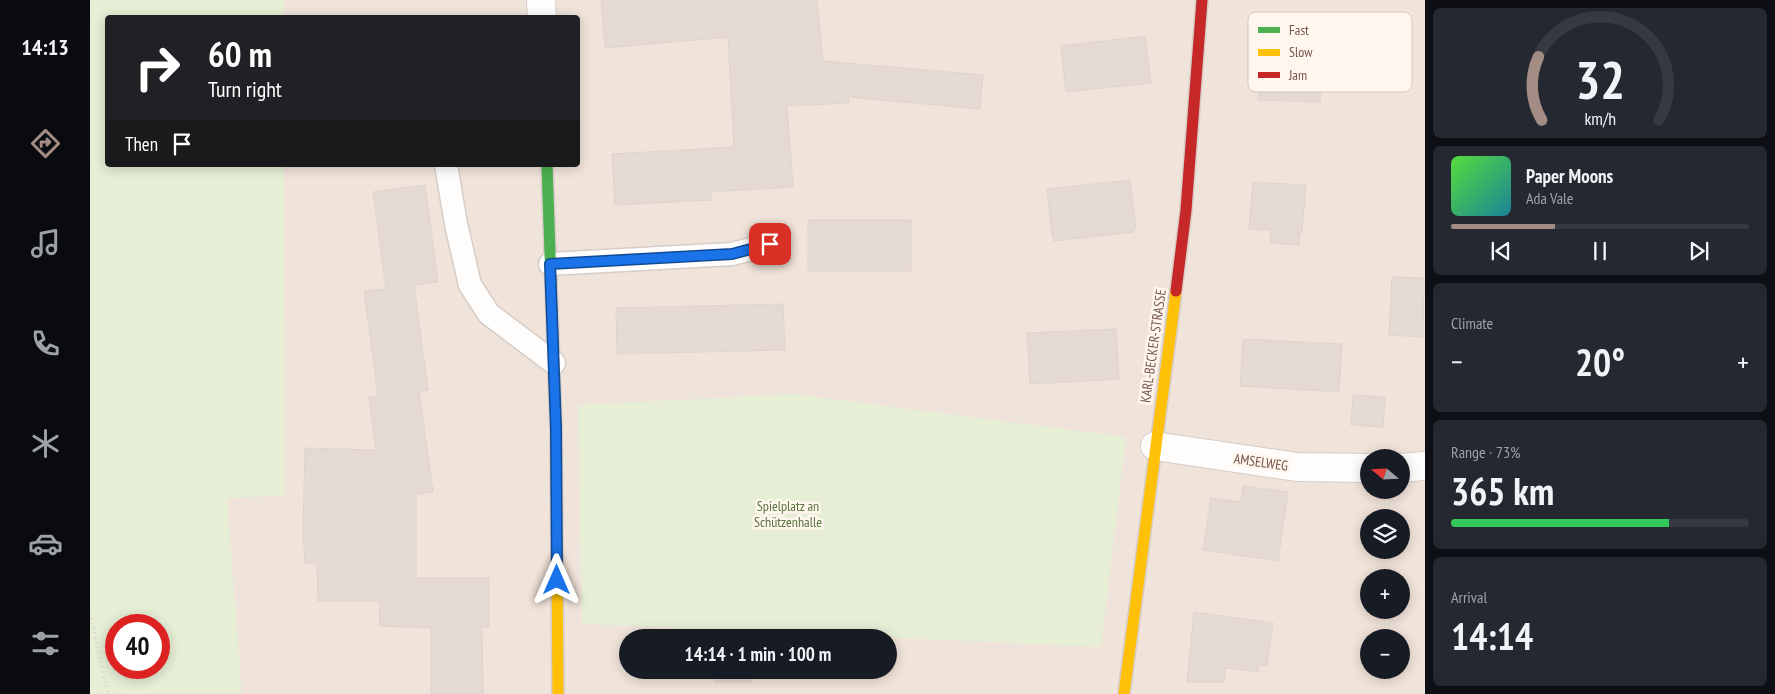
<!DOCTYPE html>
<html lang="en">
<head>
<meta charset="utf-8">
<style>
	body { margin:0; font-family:"PT Sans Narrow",sans-serif; background:#242831; color:#f1f3f6; height:100vh; display:flex; flex-direction:column; font-size:19px; white-space:nowrap }
	* { box-sizing:border-box; margin:0 }
	p { font-size:16px; color:#9ea1a6 }
	.icon { flex:none; width:28px; height:28px; fill:none; stroke:currentColor; stroke-width:2; stroke-linecap:round; stroke-linejoin:round }
	.map { position:relative; flex:1; overflow:hidden }
	.details { display:flex; flex-direction:column; gap:8px; padding:8px; background:#0d0f14; width:350px }
	.details>* { flex:none }
	.hud { position:absolute; left:15px; top:15px; width:475px; height:152px; border-radius:5px; box-shadow:0 2px 12px #0003; background:#202124; color:#fff; overflow:hidden }
	.needle { width:32px; rotate:289deg }
	.controls { position:absolute; left:1270px; top:449px; display:grid; gap:10px }
	.controls a { display:grid; place-items:center; width:50px; height:50px; border-radius:50%; background:#171b24; box-shadow:0 2px 12px #0003; font-size:25px }
	.speed { position:absolute; left:15px; top:614px; display:flex; gap:10px; font-size:25px; font-weight:700; text-align:center }
	.speed>* { display:grid; place-content:center; width:65px; height:65px; border-radius:50%; background:#171b24; box-shadow:0 2px 12px #0003; line-height:1 }
	.speed .limit { border:8px solid #d22; background:#fff; color:#111 }
	.pin { position:absolute; display:grid; place-items:center; width:42px; height:42px; color:#fff; margin:-21px; border-radius:10px; box-shadow:0 2px 8px #0006 }
	.me { position:absolute; width:55px; margin:-28px; rotate:0deg; stroke-linejoin:round; filter:drop-shadow(0 0 4px #0008) }
	.turn { display:flex; align-items:center; gap:18px; height:105px; padding:0 20px; font-size:22px }
	.turn .icon { width:65px; height:65px; stroke-width:2.5 }
	.turn b { display:block; font-size:35px; line-height:42px }
	.then { display:flex; align-items:center; height:48px; padding:0 20px; background:#0003; gap:10px; font-size:19px }
	.big { font-size:38px; font-weight:700; line-height:1.1 }
	.details .widget { flex:1; display:flex; flex-direction:column; justify-content:center; gap:8px; min-width:0; padding:0 18px; border-radius:8px; background:#242831 }
	.details .dial { align-items:center; gap:0 }
	.dial svg { height:130px; overflow:visible; fill:none; stroke:#363941; stroke-width:7; stroke-linecap:round; text-anchor:middle }
	.dial text { fill:#f1f3f6; stroke:none }
	.song { display:flex; align-items:center; gap:15px }
	.cover { width:60px; height:60px; border-radius:8px; background:linear-gradient(135deg,hsl(110 70% 55%),hsl(190 70% 35%)) }
	.played { height:5px; border-radius:2px; background:linear-gradient(90deg,#a38c83 35%,#363941 35%) }
	.keys { display:flex; justify-content:space-around; direction:ltr }
	.heat { display:flex; justify-content:space-between; align-items:center; font-size:28px; direction:ltr }
	.charge { height:8px; border-radius:4px; background:linear-gradient(90deg,#34c759 73%,#363941 0) }
	.trip { position:absolute; left:529px; top:629px; width:278px; height:50px; border-radius:25px; background:#171b24; box-shadow:0 2px 12px #0003; font-weight:700; line-height:50px; text-align:center }
	main { display:flex; flex:1; min-height:0 }
	.dock { display:flex; flex-direction:column; width:90px; justify-content:space-around; align-items:center; background:#090b0e; color:#9ea1a6 }
	.dock .icon { width:35px; height:35px }
	.dock .on { color:#a38c83 }
	.dock b { font-size:22px; color:#f1f3f6 }
	.map>svg:first-child { display:block }
	.residential { fill:#f0e3d9; fill-rule:evenodd }
	.green { fill:#e6eed6; fill-rule:evenodd }
	.building { fill:#e4d9d3; stroke:#e0d3cd }
	.lines { fill:none; stroke-linecap:round; stroke-linejoin:round }
	.lane-casing { stroke:#d6cdc8; stroke-width:25 }
	.street-casing { stroke:#d6cdc8; stroke-width:30 }
	.fast-casing { stroke:#d6ccc8; stroke-width:14 }
	.slow-casing { stroke:#d6ccc8; stroke-width:14 }
	.jam-casing { stroke:#d6ccc8; stroke-width:14 }
	.path { stroke:#dad0ce; stroke-width:3; stroke-dasharray:1 4; stroke-linecap:butt }
	.lane { stroke:#fefdfc; stroke-width:22 }
	.street { stroke:#fefdfc; stroke-width:28 }
	.fast { stroke:#4caf50; stroke-width:11 }
	.slow { stroke:#ffc107; stroke-width:11 }
	.jam { stroke:#c62828; stroke-width:11 }
	.route-casing { stroke:#114b97; stroke-width:12 }
	.route { stroke:#1a73e8; stroke-width:9 }
	.labels { text-anchor:middle; stroke-width:5; stroke-linejoin:round; paint-order:stroke }
	.street-label { font-size:14px; fill:#76554b; stroke:#fff6ed }
	.park-label { font-size:14px; fill:#577640; stroke:#fff6ed }
	.key { fill:#fff6ed; stroke:#d6c6bc; stroke-width:1 }
	.key-label { font-size:14px; fill:#76554b }
</style>
</head>
<body>
<main>
<nav class="dock">
<b>14:13</b>
<svg class="icon on" aria-label="directions" viewBox="0 0 24 24"><path d="M12 3l9 9-9 9-9-9zM9 14v-3h6M13 9l2 2-2 2"/></svg>
<svg class="icon" aria-label="music" viewBox="0 0 24 24"><path d="M9 18V5l10-2v13"/><circle cx="6" cy="18" r="3"/><circle cx="16" cy="16" r="3"/></svg>
<svg class="icon" aria-label="phone" viewBox="0 0 24 24"><path d="M5 4h4l2 5-3 2q2 4 5 5l2-3 5 2v4C11 20 4 13 5 4z"/></svg>
<svg class="icon" aria-label="climate" viewBox="0 0 24 24"><path d="M12 3v18M4 7l16 10M4 17L20 7"/></svg>
<svg class="icon" aria-label="car" viewBox="0 0 24 24"><path d="M5 17H2v-5l4-1 3-4h7l3 4 3 1v5h-3M9 17h6M6 11h13"/><circle cx="7" cy="17" r="2"/><circle cx="17" cy="17" r="2"/></svg>
<svg class="icon" aria-label="filters" viewBox="0 0 24 24"><path d="M4 7h16M4 17h16"/><circle cx="9" cy="7" r="2"/><circle cx="15" cy="17" r="2"/></svg>
</nav>
<div class="map">
<svg width="1335" height="694" viewBox="0 0 1335 694">
	<rect width="100%" height="100%" fill="#f7f1eb"/>
	<!-- residential -->
	<path class="residential" d="M0,0H1335V694H0ZM18,18H488V165H18ZM1279,458H1311V490H1279ZM1279,518H1311V550H1279ZM1279,578H1311V610H1279ZM26,625H69V668H26ZM538,638H798V670H538ZM1279,638H1311V670H1279Z"/>
	<!-- green -->
	<g class="green">
		<path d="M0,0H194V17L18,18V165H194L195,495L137,499L152,694H0ZM26,625H69V668H26Z"/>
		<path d="M703,394L1036,437L1011,647L492,624L488,405Z"/>
	</g>
	<!-- building -->
	<g class="building">
		<path d="M511,0H727L733,61L893,75L890,109L759,97V103L697,106L703,187L621,192V200L525,205L522,154L644,147L638,37L515,48Z"/>
		<path d="M1055,36L1061,83L976,92L971,46Z"/>
		<path d="M1171,49L1232,52L1230,102L1168,100Z"/>
		<path d="M1040,180L1046,228H1044V232L964,241L963,236H962L957,189Z"/>
		<path d="M1163,182L1216,185L1212,233L1210,232L1209,245L1180,243L1181,230L1159,229Z"/>
		<path d="M335,185L348,282L324,285L338,390L329,391L343,492L326,494V578H399V627H392L393,694H341V628L290,626L289,601H228L227,564L215,563L213,532L215,448L286,450L279,397L288,396L274,291L296,289L283,192Z"/>
		<rect x="718" y="220" width="103" height="51"/>
		<path d="M1302,277L1334,278L1333,337L1299,335Z"/>
		<path d="M693,304L695,350L527,354L526,308Z"/>
		<path d="M1026,329L1029,379L940,384L937,333Z"/>
		<path d="M1153,339L1252,344L1249,392L1150,386Z"/>
		<path d="M1263,395L1295,397L1293,427L1261,425Z"/>
		<path d="M1153,486L1198,492L1188,561L1113,550L1121,498L1151,502Z"/>
		<path d="M1104,612L1183,623L1177,666L1169,665L1168,672L1135,668L1134,682H1097Z"/>
		<path d="M625,631L661,632V638H625Z"/>
		<path d="M625,670H661V682H624Z"/>
	</g>
	<g class="lines">
		<defs>
			<g id="lane">
				<path d="M356,165L366,224L380,285L399,314L464,363"/>
				<path d="M460,264L642,254L680,244"/>
			</g>
			<g id="street">
				<path d="M451,0L452,18"/>
				<path d="M1065,446L1207,467L1279,468"/>
				<path d="M1311,468L1335,466"/>
			</g>
			<path id="fast" d="M457,165L466,430"/>
			<g id="slow">
				<path d="M466,430L468,694"/>
				<path d="M1034,694L1086,291"/>
			</g>
			<path id="jam" d="M1086,291L1096,210L1112,0"/>
		</defs>
		<!-- lane casing -->
		<use href="#lane" class="lane-casing"/>
		<!-- street casing -->
		<use href="#street" class="street-casing"/>
		<!-- fast casing -->
		<use href="#fast" class="fast-casing"/>
		<!-- slow casing -->
		<use href="#slow" class="slow-casing"/>
		<!-- jam casing -->
		<use href="#jam" class="jam-casing"/>
		<!-- path -->
		<path class="path" d="M0,613L18,694"/>
		<!-- lane -->
		<use href="#lane" class="lane"/>
		<!-- street -->
		<use href="#street" class="street"/>
		<!-- fast -->
		<use href="#fast" class="fast"/>
		<!-- slow -->
		<use href="#slow" class="slow"/>
		<!-- jam -->
		<use href="#jam" class="jam"/>
	</g>
	<g class="lines">
		<defs>
			<path id="route" d="M467,580L466,428L460,264L642,254L680,244"/>
		</defs>
		<!-- route casing -->
		<use href="#route" class="route-casing"/>
		<!-- route -->
		<use href="#route" class="route"/>
	</g>
	<g class="labels">
		<!-- street labels -->
		<g class="street-label">
			<text transform="translate(1063 346) rotate(-82)" y="5">KARL-BECKER-STRASSE</text>
			<text transform="translate(1171 462) rotate(8)" y="5">AMSELWEG</text>
		</g>
		<!-- park labels -->
		<g class="park-label">
			<text x="698" y="511">Spielplatz an<tspan x="698" dy="16">Schützenhalle</tspan></text>
		</g>
	</g>
	<!-- legend -->
	<rect x="1158" y="12" width="164" height="80" rx="8" class="key"/>
	<rect x="1168" y="27" width="22" height="6" fill="#4caf50"/>
	<rect x="1168" y="49" width="22" height="7" fill="#ffc107"/>
	<rect x="1168" y="72" width="22" height="6" fill="#c62828"/>
	<g class="key-label">
		<text x="1199" y="35">Fast</text>
		<text x="1199" y="57">Slow</text>
		<text x="1199" y="80">Jam</text>
	</g>
</svg>
<div class="controls">
<a><svg class="needle" viewBox="-14 -14 28 28"><path d="M0-13l5 13h-10z" fill="#e53935"/><path d="M0 13l5-13h-10z" fill="#9ea1a6"/></svg></a>
<a><svg class="icon" aria-label="layers" viewBox="0 0 24 24"><path d="M12 4l9 5-9 5-9-5zM3 14l9 5 9-5"/></svg></a>
<a>+</a>
<a>−</a>
</div>
<div class="speed"><div class="limit">40</div></div>
<div class="pin" style="left:680px;top:244px;background:#d93025"><svg class="icon" aria-label="arrive" viewBox="0 0 24 24"><path d="M6 21V4h12l-3 4 3 4H6"/></svg></div>
<svg class="me" style="left:467px;top:580px" viewBox="-20 -20 40 40"><path d="M0-17L14 15 0 8-14 15z" fill="#1a73e8" stroke="#fff" stroke-width="4"/></svg>
<div class="trip">14:14 · 1 min · 100 m</div>
<div class="hud">
<div class="turn"><svg class="icon" aria-label="right" viewBox="0 0 24 24"><path d="M7 20v-9h11M14 6l5 5-5 5"/></svg><div><b>60 m</b>Turn right</div></div>
<div class="then">Then<svg class="icon" aria-label="arrive" viewBox="0 0 24 24"><path d="M6 21V4h12l-3 4 3 4H6"/></svg></div>
</div>
</div>
<section class="details">
<div class="widget dial"><svg viewBox="0 0 100 80">
<path d="M14 69A42 42 0 1 1 86 69"/>
<path d="M14 69A42 42 0 0 1 12 30" stroke="#a38c83"/>
<text x="50" y="56" font-size="32" font-weight="700">32</text>
<text x="50" y="72" font-size="11">km/h</text>
</svg></div>
<div class="widget">
<div class="song"><i class="cover"></i><div><b>Paper Moons</b><p>Ada Vale</p></div></div>
<div class="played"></div>
<div class="keys"><svg class="icon" aria-label="previous" viewBox="0 0 24 24"><path d="M18 5L8 12l10 7zM5 5v14"/></svg><svg class="icon" aria-label="pause" viewBox="0 0 24 24"><path d="M8 5v14M16 5v14"/></svg><svg class="icon" aria-label="next" viewBox="0 0 24 24"><path d="M6 5l10 7-10 7zM19 5v14"/></svg></div>
</div>
<div class="widget"><p>Climate</p>
<div class="heat"><a>−</a><b class="big">20°</b><a>+</a></div>
</div>
<div class="widget"><p>Range · 73%</p><b class="big">365 km</b><div class="charge"></div></div>
<div class="widget"><p>Arrival</p><b class="big">14:14</b></div>
</section>
</main>
</body>
</html>
